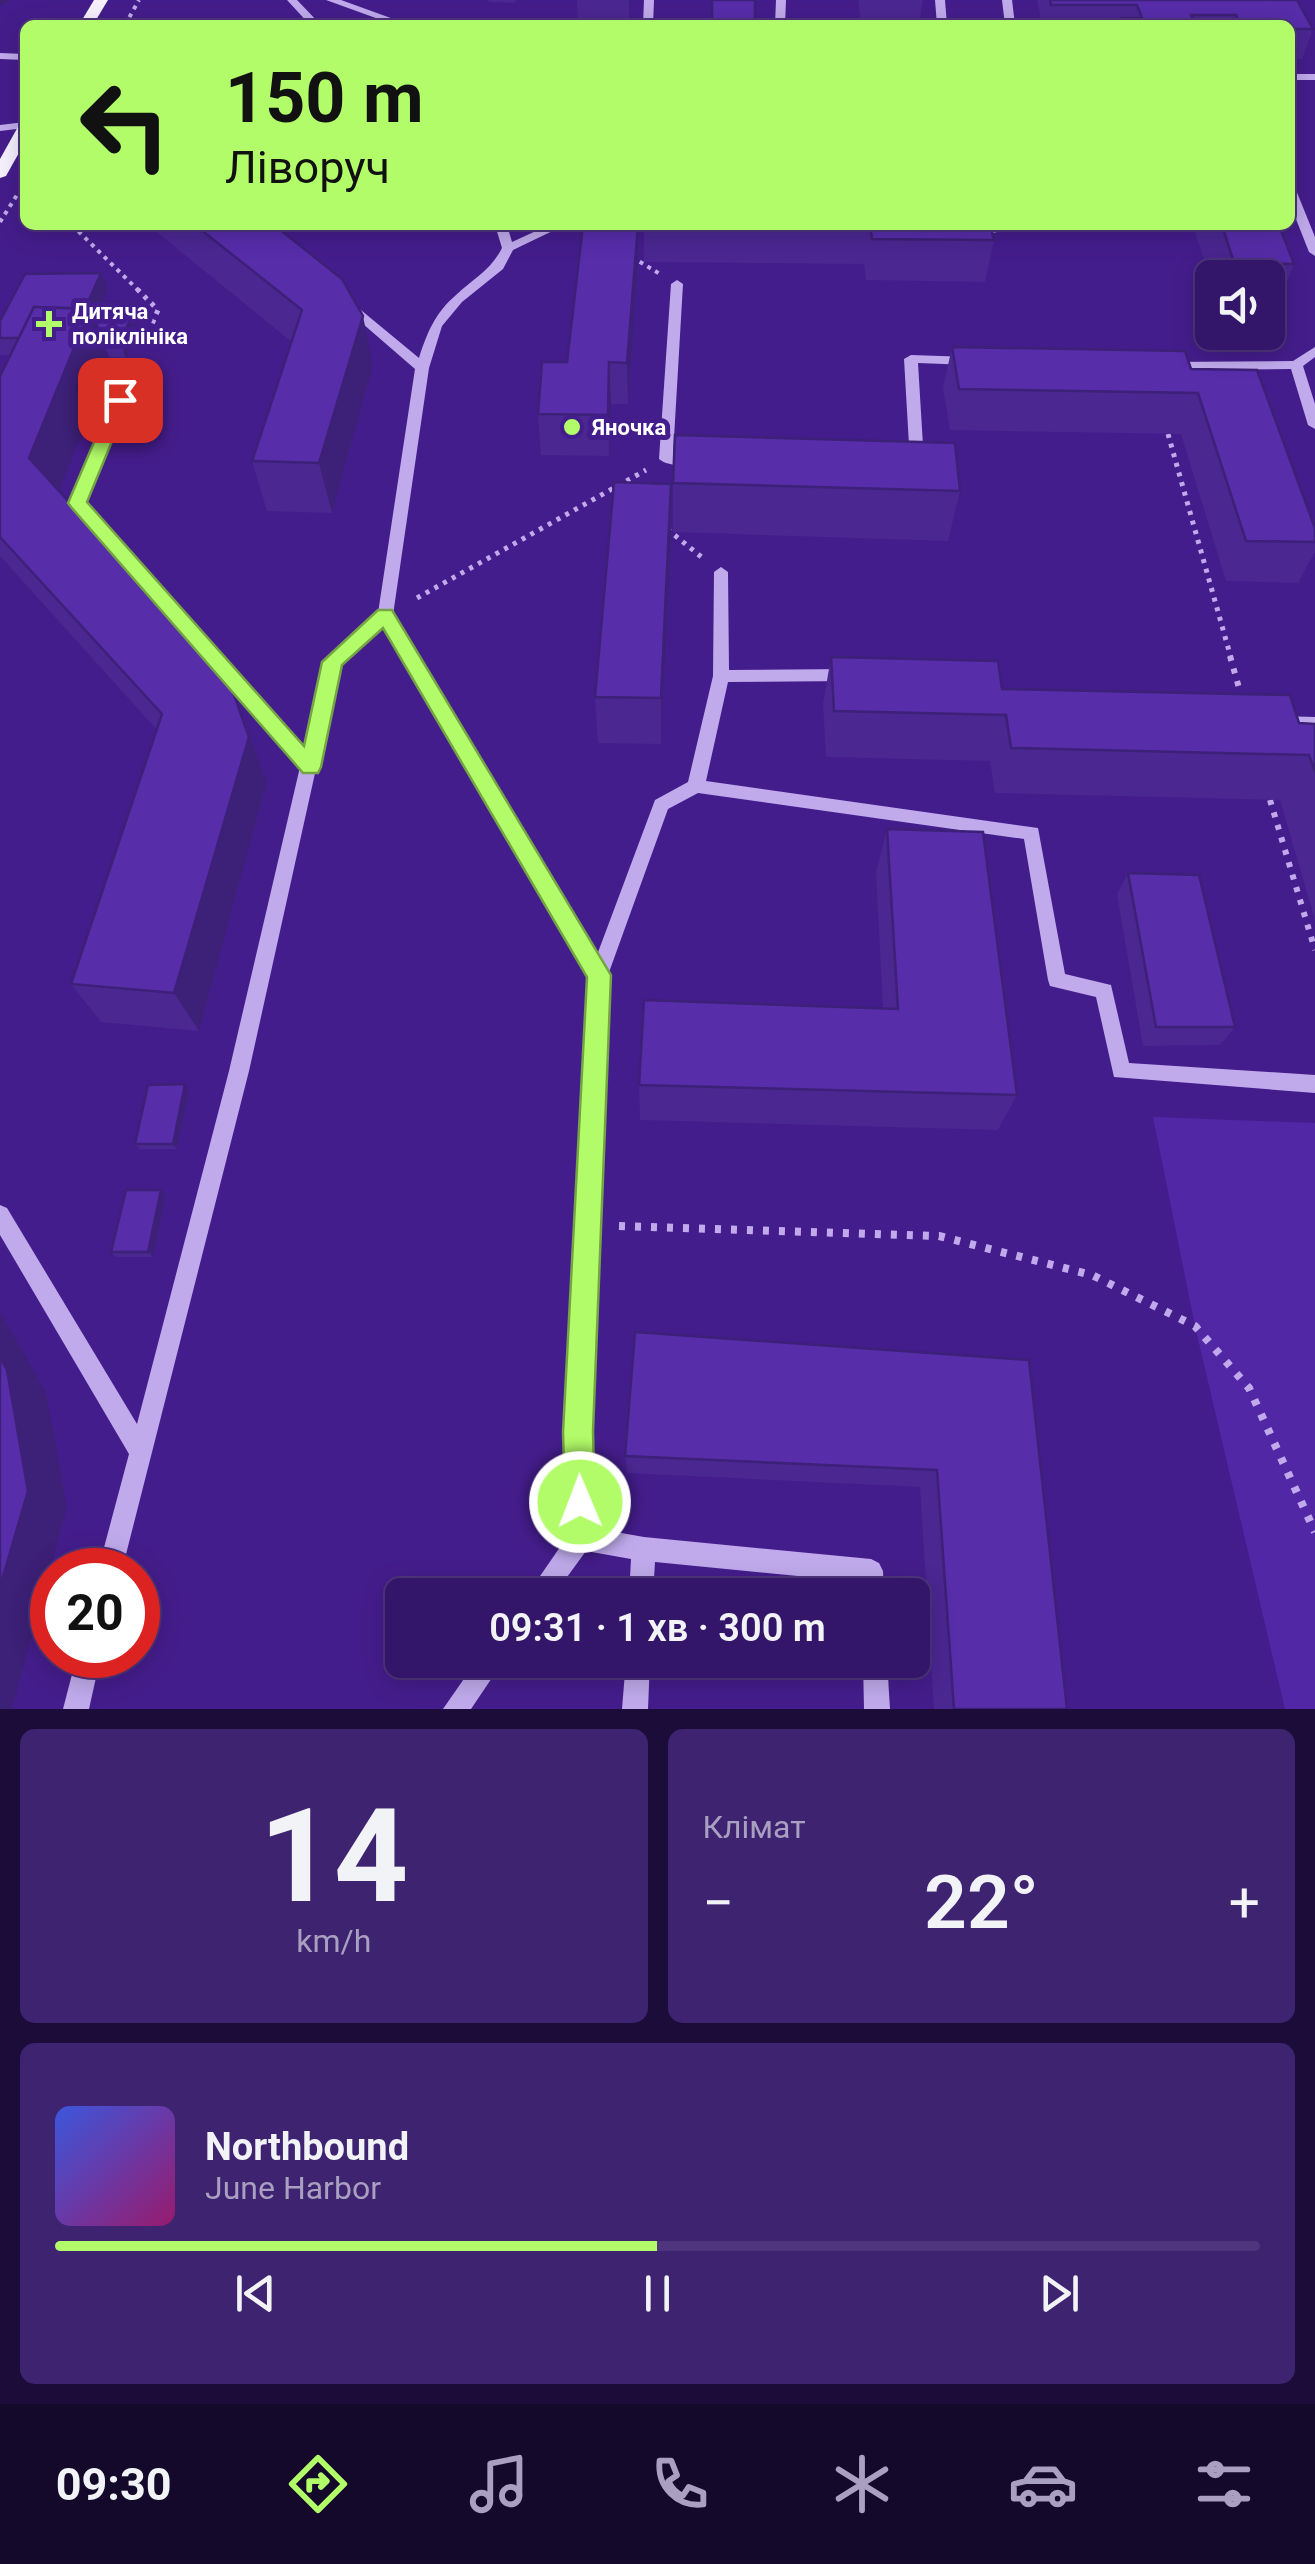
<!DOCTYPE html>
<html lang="uk">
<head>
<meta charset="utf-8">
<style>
	body { margin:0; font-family:Roboto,sans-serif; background:#3e2371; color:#f1f3f6; height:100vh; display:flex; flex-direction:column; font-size:38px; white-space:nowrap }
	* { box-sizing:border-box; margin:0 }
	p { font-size:32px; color:#a99fc0 }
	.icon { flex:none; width:55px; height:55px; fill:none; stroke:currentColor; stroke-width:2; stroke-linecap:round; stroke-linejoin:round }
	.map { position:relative; height:1709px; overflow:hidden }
	.drawer { display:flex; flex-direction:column; gap:20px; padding:20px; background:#1c0c3a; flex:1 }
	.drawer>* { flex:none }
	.banner { position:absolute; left:20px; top:20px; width:1275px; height:210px; border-radius:15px; box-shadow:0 5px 25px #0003,0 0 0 2px #4e357d; background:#b3fc69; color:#111; overflow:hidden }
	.buttons { position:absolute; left:1195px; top:260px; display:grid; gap:20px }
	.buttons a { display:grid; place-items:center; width:90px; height:90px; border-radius:15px; background:#331669; box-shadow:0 5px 25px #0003,0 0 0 2px #4e357d; font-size:50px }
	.speed { position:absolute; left:30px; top:1548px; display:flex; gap:20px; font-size:50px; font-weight:700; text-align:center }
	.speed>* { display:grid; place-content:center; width:130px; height:130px; border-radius:50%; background:#331669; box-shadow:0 5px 25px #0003,0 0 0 2px #4e357d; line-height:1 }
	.speed .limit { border:15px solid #d22; background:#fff; color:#111 }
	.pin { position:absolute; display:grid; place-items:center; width:85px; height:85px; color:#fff; margin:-42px; border-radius:20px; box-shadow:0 5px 15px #0006 }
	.me { position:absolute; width:110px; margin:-55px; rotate:359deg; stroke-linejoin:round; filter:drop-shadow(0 0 8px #0008) }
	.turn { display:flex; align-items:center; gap:35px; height:210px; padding:0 40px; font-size:45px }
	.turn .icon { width:130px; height:130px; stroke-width:2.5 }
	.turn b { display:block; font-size:70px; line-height:85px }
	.big { font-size:75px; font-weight:600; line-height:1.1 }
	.drawer .card { flex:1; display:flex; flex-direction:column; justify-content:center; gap:15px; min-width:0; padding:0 35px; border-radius:15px; background:#3e2371 }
	.drawer .dial { align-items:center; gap:0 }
	.dial b { font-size:130px; line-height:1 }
	.song { display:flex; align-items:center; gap:30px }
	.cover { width:120px; height:120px; border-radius:15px; background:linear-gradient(135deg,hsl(230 70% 55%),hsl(320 70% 35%)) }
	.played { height:10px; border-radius:5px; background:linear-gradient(90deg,#b3fc69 50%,#4e357d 50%) }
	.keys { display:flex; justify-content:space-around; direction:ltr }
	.heat { display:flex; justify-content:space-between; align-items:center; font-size:55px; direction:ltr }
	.drawer .tiles { flex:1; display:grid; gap:20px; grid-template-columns:1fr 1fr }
	.card:last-child { grid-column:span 2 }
	.trip { position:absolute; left:385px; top:1578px; width:545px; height:100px; border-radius:15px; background:#331669; box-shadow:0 5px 25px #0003,0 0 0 2px #4e357d; font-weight:600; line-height:100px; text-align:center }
	.menu { display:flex; height:160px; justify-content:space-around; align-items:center; background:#14092a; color:#a99fc0 }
	.menu .icon { width:70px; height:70px }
	.menu .active { color:#b3fc69 }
	.menu b { font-size:45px; color:#f1f3f6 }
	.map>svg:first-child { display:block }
	.green { fill:#5127a5 }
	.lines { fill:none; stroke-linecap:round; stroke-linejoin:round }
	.path-far3 { stroke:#c0aaec; stroke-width:4; stroke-dasharray:4 5; stroke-linecap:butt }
	.path-far2 { stroke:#c0aaec; stroke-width:5; stroke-dasharray:4 6; stroke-linecap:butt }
	.path-far1 { stroke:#c0aaec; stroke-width:6; stroke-dasharray:5 8; stroke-linecap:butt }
	.path { stroke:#c0aaec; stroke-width:8; stroke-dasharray:6 10; stroke-linecap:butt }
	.minor { fill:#c0aaec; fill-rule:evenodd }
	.major { fill:#f6f0ff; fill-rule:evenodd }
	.wall { fill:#4b2792 }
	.shaded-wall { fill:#3d2077 }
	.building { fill:#572daa; stroke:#3d2077; stroke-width:2.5 }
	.route { fill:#b3fc69; stroke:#74a444; stroke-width:2.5 }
	.poi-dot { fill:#b3fc69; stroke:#441d8c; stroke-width:4 }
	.labels { text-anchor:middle; stroke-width:10; stroke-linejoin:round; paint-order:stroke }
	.far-poi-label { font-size:22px; font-weight:bold; fill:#fff; stroke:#441d8c; text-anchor:start }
</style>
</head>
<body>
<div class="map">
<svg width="1315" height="1709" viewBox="0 0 1315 1709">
	<rect width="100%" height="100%" fill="#441d8c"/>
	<!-- green -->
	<path class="green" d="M1153,1117L1315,1123V1709H1285L1195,1326Z"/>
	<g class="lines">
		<!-- path-far3 -->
		<g class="path-far3">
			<path d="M125,25L139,0"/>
			<path d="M0,222L17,195"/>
			<path d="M72,225L139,291"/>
			<path d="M632,257L660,274"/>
		</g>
		<!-- path-far2 -->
		<g class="path-far2">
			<path d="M137,289L158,310L143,345"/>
			<path d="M1168,434L1231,658"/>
			<path d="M667,529L704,559"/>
			<path d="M417,598L646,470"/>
		</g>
		<!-- path-far1 -->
		<g class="path-far1">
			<path d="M1230,656L1243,702"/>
			<path d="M1270,800L1315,950"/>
		</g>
		<!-- path -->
		<path class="path" d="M619,1226L939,1236L1092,1275L1195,1326L1249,1388L1315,1532"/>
		<!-- minor -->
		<g class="minor">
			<path d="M287,0H297L321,25H310Z"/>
			<path d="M326,0H341L410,25H395Z"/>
			<path d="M644,0H654L653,25H643Z"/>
			<path d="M776,0H786L785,25H775Z"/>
			<path d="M935,0H945L947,25H937Z"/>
			<path d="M1002,0H1012L1015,25H1005Z"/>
			<path d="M0,53L25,54V60L0,59Z"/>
			<rect x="1290" y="74" width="25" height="6"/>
			<path d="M25,122V128L0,131V125Z"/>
			<path d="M1290,187L1296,190L1315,237V256L1309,252L1290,204Z"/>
			<path d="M495,225H507L512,242L549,225H565L513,250L503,269L462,302L442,326L429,368L393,615L597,955L655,800L688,782L713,676L714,572L721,567L728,572L729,670L850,669L858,675L850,681L728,682L706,781L1038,828L1065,974L1111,985L1129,1063L1315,1075V1093L1114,1077L1096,997L1050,986L1048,980L1024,839L698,793L668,809L608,975L589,1431L593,1528L644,1537L871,1559L879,1563L883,1571L884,1595H860L859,1582L655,1562L653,1595H629L631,1559L586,1551L554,1595H527L569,1534L567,1431L590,976L383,625L339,665L249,1071L122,1570H98L129,1454L0,1235V1205L7,1208L137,1424L229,1071L300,767L71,503L128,365L135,361L142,365L85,502L304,749L324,662L378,613L415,369L340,304L350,301L419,358C427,333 435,313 456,295C473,279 491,270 502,248Z"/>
			<path d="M966,225H1000L1006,229C996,235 972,234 962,228Z"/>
			<path d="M677,280L683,284L673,455L701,457V463C689,466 668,467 659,459L671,284Z"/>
			<path d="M1315,347V357L1303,366L1315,404V429L1308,425L1291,369L1166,370L1159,366L1166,362L1293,361Z"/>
			<path d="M911,355L970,357L977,361L970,365L918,363L924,462L917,467L910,462L904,359Z"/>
			<path d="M1278,716L1315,717V729L1272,726L1270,722Z"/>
			<path d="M77,1655H101L89,1709H63Z"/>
			<path d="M477,1660H504L471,1709H443Z"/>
			<path d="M626,1660H650L648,1709H622Z"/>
			<path d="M863,1660H887L890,1709H864Z"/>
		</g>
		<!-- major -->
		<g class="major">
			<path d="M94,0H108L93,25H79Z"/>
			<path d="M25,123V142L6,176L0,178V159L19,125Z"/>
		</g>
	</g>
	<!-- wall -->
	<g class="wall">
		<path d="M488,0H516L515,3L489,2Z"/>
		<path d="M577,0H629V25H578Z"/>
		<path d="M858,0H923L919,25H861Z"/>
		<path d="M1037,0H1297L1313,29L1302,59H1290V25H1042Z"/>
		<path d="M148,225H274L373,366L332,513L267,511L252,461L292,342Z"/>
		<path d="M638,225V263L628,404H611L609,456L541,455L538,414L567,362Z"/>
		<path d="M644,225H990L994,240L985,282L866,280L864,264L644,262Z"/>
		<path d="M1193,225H1279L1294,264L1277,306L1268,305V278H1212V286Z"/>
		<path d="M101,273L108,290L102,302L144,320L126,358L110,357L59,492L245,722L267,782L199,1031L101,1022L71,984L157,730L0,556V376L11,355H0V321Z"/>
		<path d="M952,347L1191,369L1315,528V552L1298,583L1226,581L1181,434L950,430L943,388Z"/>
		<path d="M673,483L960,491L948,541L673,532Z"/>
		<path d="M671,533L661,744L598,743L595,697Z"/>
		<path d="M831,657L1002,689L1299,723L1315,724V920L1280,800L995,793L990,761L826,757L823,704Z"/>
		<path d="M887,829L1017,1095L998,1130L640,1120L639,1085L883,1009L876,872Z"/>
		<path d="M1128,873L1235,1027L1220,1045L1143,1046L1117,894Z"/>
		<path d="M189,1090L177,1149H140L135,1144Z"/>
		<path d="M161,1190L166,1195L153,1257H116L111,1252Z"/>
		<path d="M1029,1360L1067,1709H934L920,1487L627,1473L625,1456Z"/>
	</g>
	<!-- shaded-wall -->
	<g class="shaded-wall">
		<path d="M0,0H12L0,6Z"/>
		<path d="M638,225V263L628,404L627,363Z"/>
		<path d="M101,273L108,290L95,319L88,302Z"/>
		<path d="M138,303L144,320L126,358L120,341Z"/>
		<path d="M90,309L110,359L53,508L29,458Z"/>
		<path d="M363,316L373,366L332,513L319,463Z"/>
		<path d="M609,362L611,404L609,456L608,415Z"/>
		<path d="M671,484V533L661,744V698Z"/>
		<path d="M227,675L267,782L199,1031L174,993Z"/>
		<path d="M185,1084L189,1090L177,1149L173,1144Z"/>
		<path d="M161,1190L166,1195L153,1257L148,1252Z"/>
		<path d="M0,1312L46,1392L67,1507L12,1709H0Z"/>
	</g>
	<!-- building -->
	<g class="building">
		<rect x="712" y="0" width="43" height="25"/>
		<path d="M1050,0H1297L1313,29H1290V25H1241L1236,15H1191L1195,25H1124L1121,18H1142L1137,5H1051Z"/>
		<path d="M195,225H274L342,279L363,316L319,463L252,461L302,310Z"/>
		<path d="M583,225H638L627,363L609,362L608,415L538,414L542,362H567Z"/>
		<path d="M870,225H990L994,240L872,239Z"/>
		<path d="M1222,225H1279L1294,264L1234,263Z"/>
		<path d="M101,273L88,302L138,303L120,341L103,340L90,309L34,307L19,338H0V321L25,274Z"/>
		<path d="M34,307L90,309L29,458L227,675L249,737L174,993L71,984L162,714L0,537V376Z"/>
		<path d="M952,347L1185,351L1191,369L1257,370L1315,528V542L1246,541L1198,393L959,389Z"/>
		<path d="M675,435L955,443L960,491L673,483Z"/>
		<path d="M614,482L671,484L661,698L595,697Z"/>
		<path d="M831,657L998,661L1002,689L1290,695L1299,723L1315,724V772L1309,755L1011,748L1006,715L834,711Z"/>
		<path d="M887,829L983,832L1017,1095L639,1085L644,1000L898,1009Z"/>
		<path d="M1128,873L1199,875L1235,1027H1156Z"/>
		<path d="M185,1084L173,1144H135L148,1085Z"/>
		<path d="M126,1190H161L148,1252H111Z"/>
		<path d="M635,1332L1029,1360L1067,1709H954L937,1470L625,1456Z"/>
		<path d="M0,1357L7,1370L28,1491L0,1587Z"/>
	</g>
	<!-- route -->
	<path class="route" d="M120,394L129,400L87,502L304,746L322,662L378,610H392L611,975L593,1432L595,1502L590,1513L580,1517L569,1513L565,1502L563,1432L587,977L383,628L342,665L321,767L318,773H303L71,507L68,503L112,400Z"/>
	<!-- markers -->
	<g class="poi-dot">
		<path d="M44 309h10v10h10v10h-10v10h-10v-10h-10v-10h10z"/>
		<circle cx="572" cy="427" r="10"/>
	</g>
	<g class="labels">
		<!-- far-poi labels -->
		<g class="far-poi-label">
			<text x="72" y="319">Дитяча<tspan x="72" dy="25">поліклініка</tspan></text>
			<text x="592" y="435">Яночка</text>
		</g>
	</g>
</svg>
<div class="buttons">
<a><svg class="icon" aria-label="sound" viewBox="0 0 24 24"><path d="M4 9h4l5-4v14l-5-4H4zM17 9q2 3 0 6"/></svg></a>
</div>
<div class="speed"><div class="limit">20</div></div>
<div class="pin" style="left:120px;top:400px;background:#d93025"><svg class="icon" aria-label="arrive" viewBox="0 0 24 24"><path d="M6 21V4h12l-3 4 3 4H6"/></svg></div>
<svg class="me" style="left:580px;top:1502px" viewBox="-20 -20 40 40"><circle r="17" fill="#b3fc69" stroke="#fff" stroke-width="3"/><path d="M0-11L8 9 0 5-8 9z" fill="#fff"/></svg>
<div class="trip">09:31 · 1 хв · 300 m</div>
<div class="banner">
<div class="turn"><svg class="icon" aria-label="left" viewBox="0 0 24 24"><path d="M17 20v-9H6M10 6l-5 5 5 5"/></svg><div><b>150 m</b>Ліворуч</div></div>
</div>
</div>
<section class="drawer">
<div class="tiles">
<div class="card dial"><b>14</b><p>km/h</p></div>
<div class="card"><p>Клімат</p>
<div class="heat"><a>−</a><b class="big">22°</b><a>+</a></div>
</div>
<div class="card">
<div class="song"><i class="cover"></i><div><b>Northbound</b><p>June Harbor</p></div></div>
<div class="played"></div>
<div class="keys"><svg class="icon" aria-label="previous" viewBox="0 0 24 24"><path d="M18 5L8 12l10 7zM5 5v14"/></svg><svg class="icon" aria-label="pause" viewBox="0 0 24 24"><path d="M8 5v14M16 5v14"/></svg><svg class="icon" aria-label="next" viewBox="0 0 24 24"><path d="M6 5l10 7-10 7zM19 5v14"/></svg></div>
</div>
</div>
</section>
<nav class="menu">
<b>09:30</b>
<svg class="icon active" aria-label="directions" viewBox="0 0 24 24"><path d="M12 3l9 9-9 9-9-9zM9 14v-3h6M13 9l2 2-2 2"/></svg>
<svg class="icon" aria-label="music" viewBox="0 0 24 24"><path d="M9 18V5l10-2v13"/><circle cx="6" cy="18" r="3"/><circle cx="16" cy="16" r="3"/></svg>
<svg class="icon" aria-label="phone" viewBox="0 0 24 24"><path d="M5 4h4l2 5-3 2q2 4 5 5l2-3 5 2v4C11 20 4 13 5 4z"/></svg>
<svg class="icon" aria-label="climate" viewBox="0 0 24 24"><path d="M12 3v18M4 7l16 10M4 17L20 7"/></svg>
<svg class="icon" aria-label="car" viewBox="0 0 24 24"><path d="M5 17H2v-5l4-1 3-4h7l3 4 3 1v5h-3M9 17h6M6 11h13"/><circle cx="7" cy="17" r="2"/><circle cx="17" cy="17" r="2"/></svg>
<svg class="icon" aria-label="filters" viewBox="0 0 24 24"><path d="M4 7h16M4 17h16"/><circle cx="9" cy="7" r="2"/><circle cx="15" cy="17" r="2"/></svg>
</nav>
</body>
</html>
